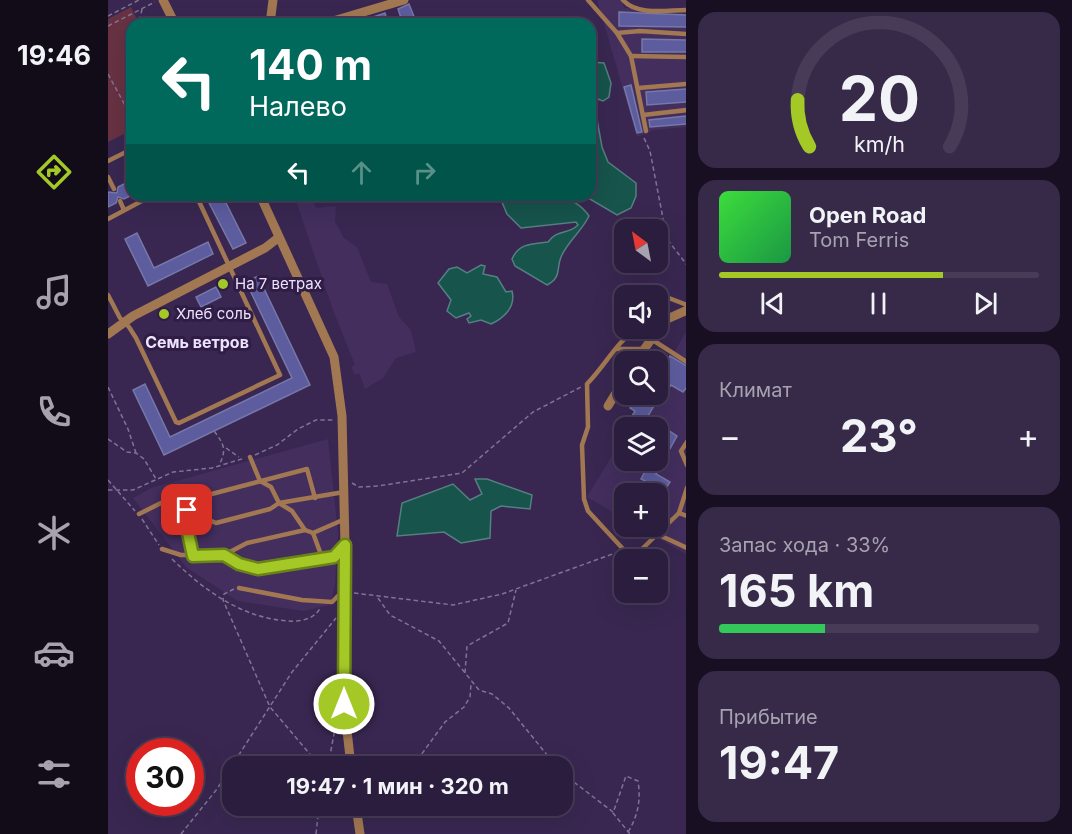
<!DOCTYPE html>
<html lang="ru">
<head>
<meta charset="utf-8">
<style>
	body { margin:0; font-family:Inter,sans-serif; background:#372a48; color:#f1f3f6; height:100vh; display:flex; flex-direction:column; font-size:22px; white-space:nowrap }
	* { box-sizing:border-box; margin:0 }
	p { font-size:20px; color:#a6a2b0 }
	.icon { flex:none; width:33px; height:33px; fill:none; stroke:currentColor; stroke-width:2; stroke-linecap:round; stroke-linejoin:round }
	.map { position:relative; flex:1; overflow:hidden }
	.panel { display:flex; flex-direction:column; gap:12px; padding:12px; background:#181022; width:386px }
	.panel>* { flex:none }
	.guide { position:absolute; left:18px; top:18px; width:470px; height:183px; border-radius:18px; box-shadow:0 6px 24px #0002,0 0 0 2px #473b57; background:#00695c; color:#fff; overflow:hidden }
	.needle { width:39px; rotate:328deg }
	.tools { position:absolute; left:506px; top:219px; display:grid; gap:12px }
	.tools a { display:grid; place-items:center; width:54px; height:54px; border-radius:12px; background:#2b1d3d; box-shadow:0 6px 24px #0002,0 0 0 2px #473b57; font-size:30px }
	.speed { position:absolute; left:18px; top:738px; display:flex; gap:12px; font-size:30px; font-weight:700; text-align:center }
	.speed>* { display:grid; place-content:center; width:78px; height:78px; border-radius:50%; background:#2b1d3d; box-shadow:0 6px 24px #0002,0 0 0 2px #473b57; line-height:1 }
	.speed .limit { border:9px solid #d22; background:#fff; color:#111 }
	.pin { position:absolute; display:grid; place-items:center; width:51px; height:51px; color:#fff; margin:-26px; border-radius:12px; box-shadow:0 3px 9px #0006 }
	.me { position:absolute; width:66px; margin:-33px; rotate:0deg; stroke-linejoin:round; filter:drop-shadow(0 0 4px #0008) }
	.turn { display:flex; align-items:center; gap:21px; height:126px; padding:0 24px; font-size:27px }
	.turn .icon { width:78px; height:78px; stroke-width:2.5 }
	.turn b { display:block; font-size:42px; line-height:51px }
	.lanes { display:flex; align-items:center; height:57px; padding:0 24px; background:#0003; justify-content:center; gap:30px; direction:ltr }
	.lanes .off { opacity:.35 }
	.big { font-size:45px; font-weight:700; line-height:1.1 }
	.panel .card { flex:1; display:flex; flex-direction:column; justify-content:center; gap:9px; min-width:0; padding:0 21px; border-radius:18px; background:#372a48 }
	.panel .dial { align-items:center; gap:0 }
	.dial svg { height:156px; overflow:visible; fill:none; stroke:#473b57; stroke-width:7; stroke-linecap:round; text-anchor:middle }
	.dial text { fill:#f1f3f6; stroke:none }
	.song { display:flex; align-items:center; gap:18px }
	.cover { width:72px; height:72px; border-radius:9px; background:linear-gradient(135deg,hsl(120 70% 55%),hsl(140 70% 35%)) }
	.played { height:6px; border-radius:3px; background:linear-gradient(90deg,#a4c825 70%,#473b57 70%) }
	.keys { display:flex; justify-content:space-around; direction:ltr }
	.heat { display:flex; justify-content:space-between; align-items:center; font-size:33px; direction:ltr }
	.charge { height:9px; border-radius:4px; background:linear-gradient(90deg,#34c759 33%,#473b57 0) }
	.trip { position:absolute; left:114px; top:756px; width:351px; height:60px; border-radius:18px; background:#2b1d3d; box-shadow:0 6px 24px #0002,0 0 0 2px #473b57; font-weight:700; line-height:60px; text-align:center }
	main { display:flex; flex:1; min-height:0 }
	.dock { display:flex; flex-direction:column; width:108px; justify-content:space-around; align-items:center; background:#110c18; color:#a6a2b0 }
	.dock .icon { width:42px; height:42px }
	.dock .active { color:#a4c825 }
	.dock b { font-size:27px; color:#f1f3f6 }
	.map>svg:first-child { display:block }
	.built { fill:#432e5e }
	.green { fill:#683242 }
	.water { fill:#16544c; stroke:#567f81; stroke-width:1.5 }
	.building { fill:#5d5c9f; stroke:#7678a8; stroke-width:1.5 }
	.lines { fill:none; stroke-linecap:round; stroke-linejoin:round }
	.path { stroke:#817296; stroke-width:1.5; stroke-dasharray:4.5 3; stroke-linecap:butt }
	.lane { stroke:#a27852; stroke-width:4.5 }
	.street { stroke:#a27852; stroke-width:9 }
	.route-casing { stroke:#6b8218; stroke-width:15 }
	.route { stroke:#a4c825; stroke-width:10 }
	.poi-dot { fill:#a4c825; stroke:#2f1d45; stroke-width:2 }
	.labels { text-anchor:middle; stroke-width:6; stroke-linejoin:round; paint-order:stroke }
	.poi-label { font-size:15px; fill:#ede3fe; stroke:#2f1d45; text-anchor:start }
	.neighbourhood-label { font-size:16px; font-weight:bold; fill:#ede3fe; stroke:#2f1d45 }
</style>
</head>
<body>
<main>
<nav class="dock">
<b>19:46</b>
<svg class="icon active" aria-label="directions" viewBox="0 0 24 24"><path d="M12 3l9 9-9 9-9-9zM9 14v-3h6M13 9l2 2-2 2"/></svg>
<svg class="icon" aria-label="music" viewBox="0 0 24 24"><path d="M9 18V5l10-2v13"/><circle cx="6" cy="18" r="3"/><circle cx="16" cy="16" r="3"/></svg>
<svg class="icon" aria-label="phone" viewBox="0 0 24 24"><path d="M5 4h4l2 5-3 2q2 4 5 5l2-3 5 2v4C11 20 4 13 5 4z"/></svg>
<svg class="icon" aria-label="climate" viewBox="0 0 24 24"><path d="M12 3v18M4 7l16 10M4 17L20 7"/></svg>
<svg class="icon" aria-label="car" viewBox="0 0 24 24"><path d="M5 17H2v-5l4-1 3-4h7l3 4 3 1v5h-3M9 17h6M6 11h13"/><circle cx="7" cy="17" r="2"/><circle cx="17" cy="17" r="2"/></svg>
<svg class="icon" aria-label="filters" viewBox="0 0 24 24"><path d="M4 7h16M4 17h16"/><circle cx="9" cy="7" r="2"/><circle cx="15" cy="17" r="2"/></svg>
</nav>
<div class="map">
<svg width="579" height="834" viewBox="0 0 579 834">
	<rect width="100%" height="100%" fill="#392751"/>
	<!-- built -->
	<g class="built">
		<path d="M489,0H514L516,8L578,9V127L546,130L529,137Z"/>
		<path d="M186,195H202L208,208L228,206L227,222L236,238L249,247L263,282L279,284L291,317L303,330L308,352L288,358L275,378L257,389L251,373L247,375L243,367L247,365L225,310Z"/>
		<path d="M578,332V554L529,527L549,526V494H516V519L479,497L516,436V460H549V428L521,427L541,395L549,394V381Z"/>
		<path d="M220,439L230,533L227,585L222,605L195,611L130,601L79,568L25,498L43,488Z"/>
	</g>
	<!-- green -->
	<path class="green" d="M23,7L31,24H24V130L0,142V19Z"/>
	<!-- water -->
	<g class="water">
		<path d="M482,62L496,63L503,83L501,97L495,101L484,97L482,101Z"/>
		<path d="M482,109L488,114L494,147L500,162L528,183V196L523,208L509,215L475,195H482Z"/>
		<path d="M391,195C422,195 461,187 481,216C474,231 459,242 453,257C448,269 454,277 439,285L407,266L404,259C411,243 424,244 440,242C449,229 460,235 470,225L468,222L413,228L399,214Z"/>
		<path d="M373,265L377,266L375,274L389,277L398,292L404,291C408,307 396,318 383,324L373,320L361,323L359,319L363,316L361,313L348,318L339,311L343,300L330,283L341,269L349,267L359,273Z"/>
		<path d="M367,479H379L424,495L422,509L393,506L383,511L382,538L353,543L336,532L289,536L294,503L345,484L362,500L374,494Z"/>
	</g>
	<!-- building -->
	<g class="building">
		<path d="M301,4L309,24H295L290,9Z"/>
		<path d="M511,12L579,15V27L511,26Z"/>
		<path d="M277,13L280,24H248L247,23Z"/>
		<path d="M534,39L579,40V52H534Z"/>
		<path d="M523,85L534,132L529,133L516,87Z"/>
		<path d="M579,89V102L539,105L538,92Z"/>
		<path d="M579,116V124L542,127L541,120Z"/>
		<path d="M24,180V195L16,199L10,197L8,203L0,207V192L9,193L10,187Z"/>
		<path d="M97,195H114L138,243L125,249Z"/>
		<path d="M29,233L46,268L100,242L105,254L40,286L17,239Z"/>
		<path d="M150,276L202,385L56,455L25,390L37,384L62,437L184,378L138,282Z"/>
		<path d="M108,287L113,297L93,307L88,297Z"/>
		<path d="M562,356L579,366V387L575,392L563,385L557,394L549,389V371Z"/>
		<path d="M535,397L547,404L533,428H517L527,411L522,408L525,403L530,406Z"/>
		<path d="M560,430L569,436L548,474L562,482L556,491L533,479L543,460H549V450Z"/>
	</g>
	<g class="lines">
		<!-- path -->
		<g class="path">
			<path d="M34,9L32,19L34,24"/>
			<path d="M0,16L31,0"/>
			<path d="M0,26L47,2"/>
			<path d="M0,74L18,107"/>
			<path d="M536,138L542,151L559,239L579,265"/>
			<path d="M0,387L20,429L28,453"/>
			<path d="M106,431C116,444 119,450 111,465"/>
			<path d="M0,439L19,452L28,453L36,459L48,479"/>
			<path d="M118,448L131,457"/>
			<path d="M147,455L169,445L190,429L208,420H226"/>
			<path d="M0,480L27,511"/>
			<path d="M244,483L251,487L270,486L354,473L425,412L473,387"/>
			<path d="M0,490H25L65,472L104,468L137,458"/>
			<path d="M34,519L51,545"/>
			<path d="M64,559C97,591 134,618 180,621C192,622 207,619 212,608"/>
			<path d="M126,589L116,594L115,600L162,707L212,766"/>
			<path d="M246,593L345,605L394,594L510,552"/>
			<path d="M270,598L282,615L331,641L371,690L384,694L401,708L448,766"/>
			<path d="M357,673L359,646L400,623L408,590"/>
			<path d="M220,766L229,718"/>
			<path d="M305,766L337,722L356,707L362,697L363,684"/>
			<path d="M454,773L505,812"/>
			<path d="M273,816L280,806"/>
			<path d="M520,832C530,816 533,800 530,781L518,776L505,813L522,834"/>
			<path d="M73,834L109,789L184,672L228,618"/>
			<path d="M208,834L211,806"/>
		</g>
		<!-- lane -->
		<g class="lane">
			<path d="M480,0L509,33L523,56L538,131"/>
			<path d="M515,0C529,16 559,10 579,10"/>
			<path d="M509,33L532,31L579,34"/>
			<path d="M523,56L579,57"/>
			<path d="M530,88L579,84"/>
			<path d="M535,115L579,110"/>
			<path d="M0,161L24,149"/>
			<path d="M0,177L6,189"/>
			<path d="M12,201L16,210"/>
			<path d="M0,219L45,195"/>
			<path d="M0,295L12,318L21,327L28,338L68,422L71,423L172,375L88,195"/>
			<path d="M549,296L553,295L579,305"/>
			<path d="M530,328C509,341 497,366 479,384L480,427L474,445L476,499L480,511L516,550H533L571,513L579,516"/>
			<path d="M543,339L579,362"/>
			<path d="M508,349H535"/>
			<path d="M579,442L573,451L579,465"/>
			<path d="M142,457L152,481L163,487L171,503L184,511L197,530"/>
			<path d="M571,513L579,488"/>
			<path d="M31,514L55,502L96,496L199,469L207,498"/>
			<path d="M205,533L215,560"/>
			<path d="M549,534L579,548"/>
			<path d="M54,549L73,555H116L139,543L197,530L205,533L237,519"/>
			<path d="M116,555L131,564L150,569L226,557L236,547"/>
			<path d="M85,556C78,524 69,519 96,496L101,520L108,523L162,509L171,503L236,492"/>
			<path d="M131,588L194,600L224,602L234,592"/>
		</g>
		<!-- street -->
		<g class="street">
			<path d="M55,0L67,24"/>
			<path d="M162,24L165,0"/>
			<path d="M215,24L296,0"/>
			<path d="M152,195L226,357L234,416L237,545L236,704L243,766"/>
			<path d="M0,334L25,316L157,248L170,238"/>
			<path d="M527,362L557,320L579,310"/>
			<path d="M500,406L516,380"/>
			<path d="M248,806L252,834"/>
		</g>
	</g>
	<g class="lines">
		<defs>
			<path id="route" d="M79,510L77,519L85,556L116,555L131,564L150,569L226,557L237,545L236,704"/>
		</defs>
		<!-- route casing -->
		<use href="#route" class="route-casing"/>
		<!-- route -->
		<use href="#route" class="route"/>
	</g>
	<!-- markers -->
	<g class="poi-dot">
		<circle cx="115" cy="284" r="6"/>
		<circle cx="56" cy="314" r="6"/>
	</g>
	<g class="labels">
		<!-- poi labels -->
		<g class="poi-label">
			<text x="127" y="289">На 7 ветрах</text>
			<text x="68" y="319">Хлеб соль</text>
		</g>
		<!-- neighbourhood labels -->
		<g class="neighbourhood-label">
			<text x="89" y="348">Семь ветров</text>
		</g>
	</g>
</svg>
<div class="tools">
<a><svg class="needle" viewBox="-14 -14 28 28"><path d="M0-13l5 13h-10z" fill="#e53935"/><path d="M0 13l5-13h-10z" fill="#a6a2b0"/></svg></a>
<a><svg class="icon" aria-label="sound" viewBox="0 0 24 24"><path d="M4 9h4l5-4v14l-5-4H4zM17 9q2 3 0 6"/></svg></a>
<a><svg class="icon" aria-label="search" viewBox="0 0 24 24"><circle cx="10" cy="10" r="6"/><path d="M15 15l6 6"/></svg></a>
<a><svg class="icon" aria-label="layers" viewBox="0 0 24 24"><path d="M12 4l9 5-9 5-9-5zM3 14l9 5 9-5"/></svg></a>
<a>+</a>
<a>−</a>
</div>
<div class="speed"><div class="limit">30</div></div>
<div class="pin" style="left:79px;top:510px;background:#d93025"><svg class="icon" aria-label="arrive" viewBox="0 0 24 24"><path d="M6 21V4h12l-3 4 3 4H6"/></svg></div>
<svg class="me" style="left:236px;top:704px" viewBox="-20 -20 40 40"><circle r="17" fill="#a4c825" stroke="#fff" stroke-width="3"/><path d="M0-11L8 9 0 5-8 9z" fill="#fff"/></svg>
<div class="trip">19:47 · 1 мин · 320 m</div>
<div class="guide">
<div class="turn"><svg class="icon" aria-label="left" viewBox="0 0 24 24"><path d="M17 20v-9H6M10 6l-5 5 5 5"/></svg><div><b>140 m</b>Налево</div></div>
<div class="lanes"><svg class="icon" aria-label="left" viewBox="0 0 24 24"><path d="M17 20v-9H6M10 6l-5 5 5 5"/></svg><svg class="icon off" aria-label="ahead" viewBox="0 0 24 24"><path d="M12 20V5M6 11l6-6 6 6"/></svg><svg class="icon off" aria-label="right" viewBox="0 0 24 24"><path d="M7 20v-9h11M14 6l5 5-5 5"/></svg></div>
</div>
</div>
<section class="panel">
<div class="card dial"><svg viewBox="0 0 100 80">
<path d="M14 69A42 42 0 1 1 86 69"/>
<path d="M14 69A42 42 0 0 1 8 45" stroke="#a4c825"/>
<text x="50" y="56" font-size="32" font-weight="700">20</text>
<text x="50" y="72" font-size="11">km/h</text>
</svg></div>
<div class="card">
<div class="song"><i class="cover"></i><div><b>Open Road</b><p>Tom Ferris</p></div></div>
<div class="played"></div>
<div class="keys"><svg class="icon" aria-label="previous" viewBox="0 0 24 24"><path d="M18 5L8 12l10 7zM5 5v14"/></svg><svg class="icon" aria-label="pause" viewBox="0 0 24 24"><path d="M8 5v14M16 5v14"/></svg><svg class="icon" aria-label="next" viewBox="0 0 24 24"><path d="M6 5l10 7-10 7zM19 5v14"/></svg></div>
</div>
<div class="card"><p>Климат</p>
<div class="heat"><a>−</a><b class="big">23°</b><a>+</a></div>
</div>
<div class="card"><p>Запас хода · 33%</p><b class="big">165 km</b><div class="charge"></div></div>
<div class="card"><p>Прибытие</p><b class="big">19:47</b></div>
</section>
</main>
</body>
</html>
